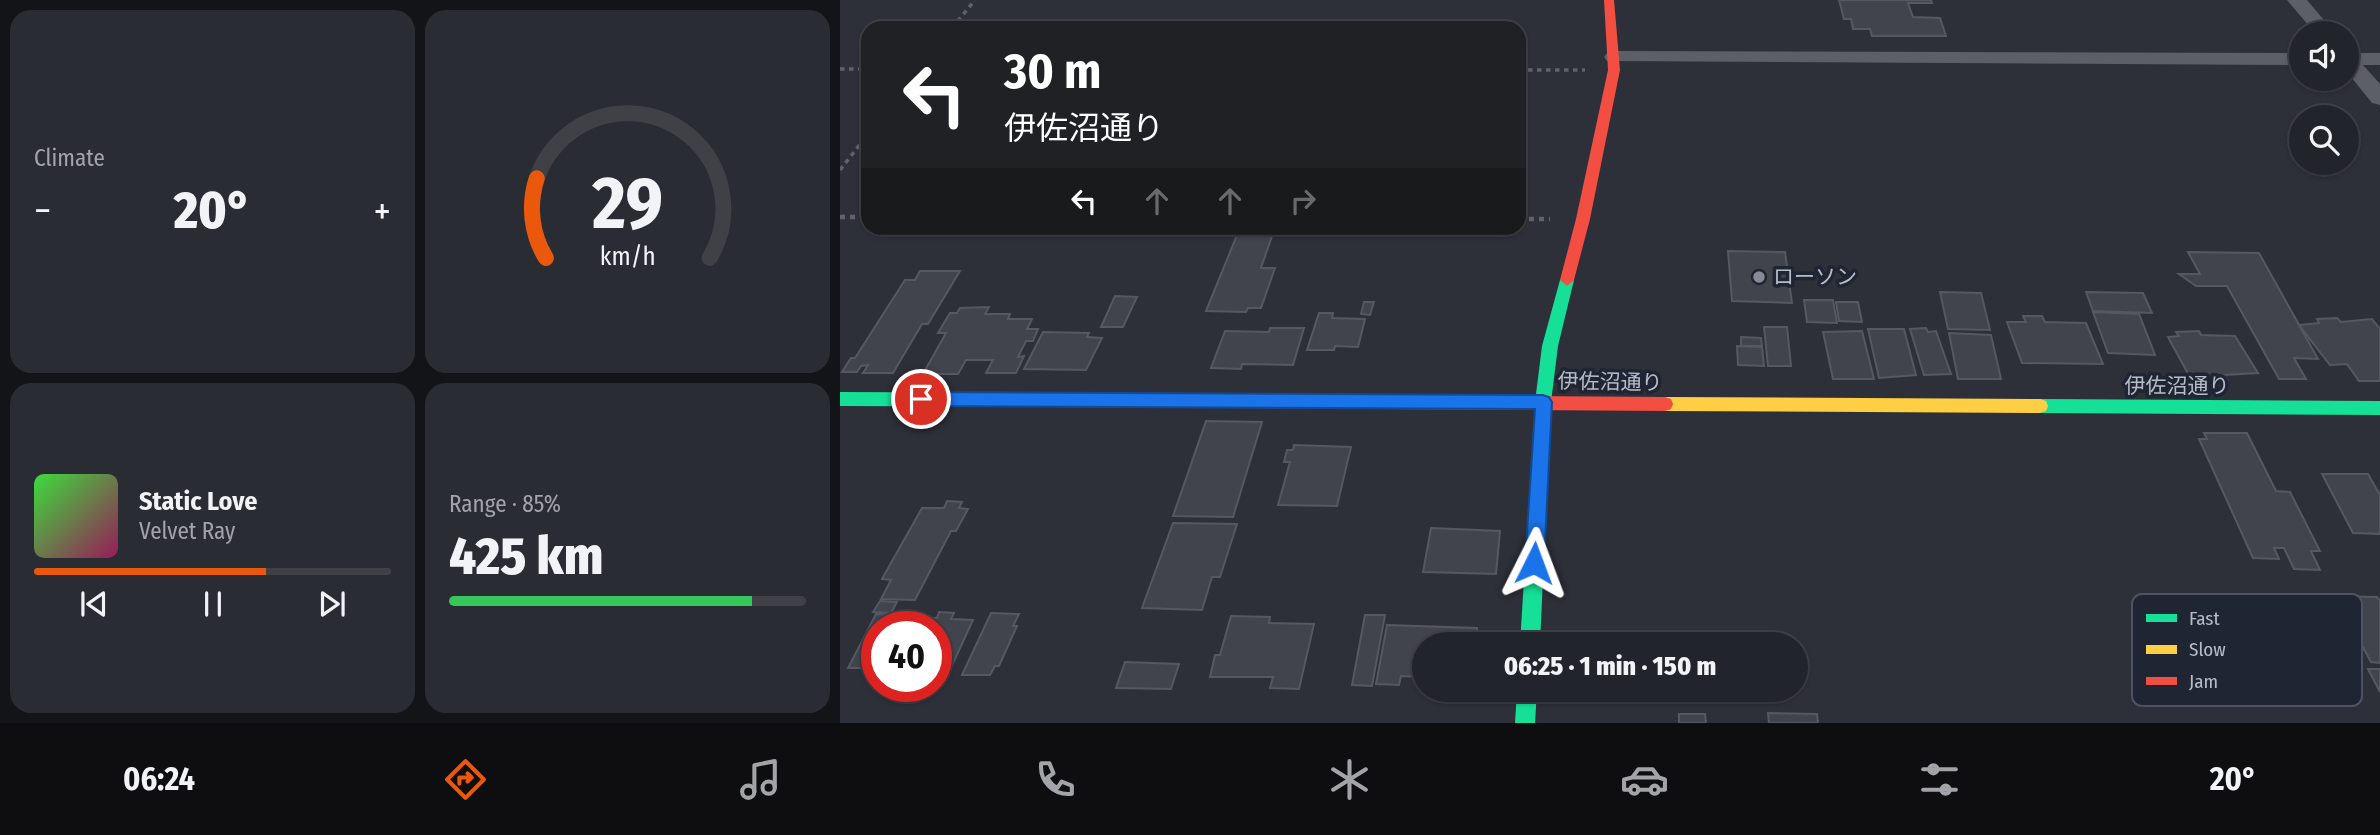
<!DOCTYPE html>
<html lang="en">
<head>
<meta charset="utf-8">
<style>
	body { margin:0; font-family:"Fira Sans Condensed","Noto Sans JP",sans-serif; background:#2a2c33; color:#f1f3f6; height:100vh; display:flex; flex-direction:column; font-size:26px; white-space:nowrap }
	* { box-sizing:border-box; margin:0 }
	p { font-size:23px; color:#a2a4a9 }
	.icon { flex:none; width:38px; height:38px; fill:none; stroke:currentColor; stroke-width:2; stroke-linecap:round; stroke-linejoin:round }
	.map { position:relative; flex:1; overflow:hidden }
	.panel { display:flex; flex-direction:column; gap:10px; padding:10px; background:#131418; width:840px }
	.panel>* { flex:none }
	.banner { position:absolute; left:21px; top:21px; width:665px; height:214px; border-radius:21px; box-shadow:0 2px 5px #0004,0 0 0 2px #3f4147; background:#202124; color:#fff; overflow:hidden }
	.tools { position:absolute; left:1449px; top:21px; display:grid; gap:14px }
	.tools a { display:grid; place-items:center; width:70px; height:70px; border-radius:50%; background:#22242b; box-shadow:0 2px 5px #0004,0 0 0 2px #3f4147; font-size:35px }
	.speed { position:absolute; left:21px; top:611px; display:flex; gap:14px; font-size:35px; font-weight:700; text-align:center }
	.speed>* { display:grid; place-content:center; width:91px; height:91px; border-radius:50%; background:#22242b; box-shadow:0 2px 5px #0004,0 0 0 2px #3f4147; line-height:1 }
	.speed .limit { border:10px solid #d22; background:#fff; color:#111 }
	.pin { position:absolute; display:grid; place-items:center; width:60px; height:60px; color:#fff; margin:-30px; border:4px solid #fff; border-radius:50%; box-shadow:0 2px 7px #0007 }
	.me { position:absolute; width:77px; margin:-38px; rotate:3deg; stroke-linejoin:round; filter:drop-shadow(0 0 5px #0008) }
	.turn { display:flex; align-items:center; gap:24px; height:147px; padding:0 28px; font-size:32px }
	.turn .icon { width:91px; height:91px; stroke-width:2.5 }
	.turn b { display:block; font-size:49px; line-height:60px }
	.lanes { display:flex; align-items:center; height:66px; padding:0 28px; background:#0003; justify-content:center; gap:35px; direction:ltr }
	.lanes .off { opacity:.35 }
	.big { font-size:52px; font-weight:800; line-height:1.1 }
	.panel .card { flex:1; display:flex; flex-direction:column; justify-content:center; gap:10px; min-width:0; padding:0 24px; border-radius:21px; background:#2a2c33 }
	.panel .dial { align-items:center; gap:0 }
	.dial svg { height:182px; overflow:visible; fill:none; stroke:#3f4147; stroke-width:7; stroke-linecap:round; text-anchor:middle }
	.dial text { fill:#f1f3f6; stroke:none }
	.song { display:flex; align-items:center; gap:21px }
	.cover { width:84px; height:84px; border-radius:10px; background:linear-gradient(135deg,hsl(120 70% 55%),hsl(330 70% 35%)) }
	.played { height:7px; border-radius:4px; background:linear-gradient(90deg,#ea580c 65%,#3f4147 65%) }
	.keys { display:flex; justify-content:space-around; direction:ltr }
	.heat { display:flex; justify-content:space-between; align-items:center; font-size:38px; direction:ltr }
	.charge { height:10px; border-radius:5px; background:linear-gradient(90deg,#34c759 85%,#3f4147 0) }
	.panel .tiles { flex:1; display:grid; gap:10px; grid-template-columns:repeat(2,1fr) }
	.trip { position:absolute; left:572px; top:632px; width:396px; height:70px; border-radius:35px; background:#22242b; box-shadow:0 2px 5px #0004,0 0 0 2px #3f4147; font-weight:800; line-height:70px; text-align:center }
	.dock { display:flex; height:112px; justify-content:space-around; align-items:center; background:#0e0e11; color:#a2a4a9 }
	.dock .icon { width:49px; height:49px }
	.dock .current { color:#ea580c }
	.dock b { font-size:32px; color:#f1f3f6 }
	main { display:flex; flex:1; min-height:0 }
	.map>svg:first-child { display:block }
	.building { fill:#42444d; stroke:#555861; stroke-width:2 }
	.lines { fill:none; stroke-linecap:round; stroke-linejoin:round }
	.path-far1 { stroke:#5f6269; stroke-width:3.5; stroke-dasharray:4.5 4.5; stroke-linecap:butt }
	.path { stroke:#5f6269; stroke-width:4.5; stroke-dasharray:5 5; stroke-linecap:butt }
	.street { fill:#5c5f67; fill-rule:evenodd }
	.fast { fill:#16e098; fill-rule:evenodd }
	.slow { fill:#ffcf43; fill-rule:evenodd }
	.jam { fill:#f24e42; fill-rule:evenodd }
	.route { fill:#1a73e8; stroke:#114b97; stroke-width:2 }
	.poi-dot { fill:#878b97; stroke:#202534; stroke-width:2.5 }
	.labels { text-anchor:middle; stroke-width:7; stroke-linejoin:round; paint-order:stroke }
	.poi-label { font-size:21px; fill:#b8bcc9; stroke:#202534; text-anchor:start }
	.street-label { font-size:21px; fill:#b8bcc9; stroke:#202534 }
	.key { fill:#202534; stroke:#4e5261; stroke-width:2 }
	.key-label { font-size:19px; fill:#b8bcc9 }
</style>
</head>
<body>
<main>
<section class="panel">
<div class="tiles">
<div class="card"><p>Climate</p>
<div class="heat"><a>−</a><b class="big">20°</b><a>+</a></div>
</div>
<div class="card dial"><svg viewBox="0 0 100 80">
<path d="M14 69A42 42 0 1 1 86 69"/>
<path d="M14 69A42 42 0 0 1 10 34" stroke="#ea580c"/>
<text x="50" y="56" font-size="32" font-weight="700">29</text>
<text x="50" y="72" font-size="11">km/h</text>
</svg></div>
<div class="card">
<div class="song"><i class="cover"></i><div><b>Static Love</b><p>Velvet Ray</p></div></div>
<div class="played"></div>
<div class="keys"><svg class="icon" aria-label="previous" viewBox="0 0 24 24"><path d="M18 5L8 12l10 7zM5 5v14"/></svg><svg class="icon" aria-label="pause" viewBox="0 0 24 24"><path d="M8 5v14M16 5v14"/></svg><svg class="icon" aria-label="next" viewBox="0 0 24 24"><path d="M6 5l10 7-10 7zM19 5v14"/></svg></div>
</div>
<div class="card"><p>Range · 85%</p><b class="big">425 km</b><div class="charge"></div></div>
</div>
</section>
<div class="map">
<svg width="1540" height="723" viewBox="0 0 1540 723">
	<rect width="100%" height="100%" fill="#2d3039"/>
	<!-- building -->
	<g class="building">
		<path d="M999,0H1091L1092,3H1068L1073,17L1100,18L1106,36H1032L1030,29H1013L1011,19H1004Z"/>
		<path d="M397,235L432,236L421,268H435L421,308H408L406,312L366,311Z"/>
		<path d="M888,251L945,252L952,303L892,301Z"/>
		<path d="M1348,252L1419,253L1478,359L1454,358L1466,379H1439L1387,286H1356L1339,274H1360Z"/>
		<path d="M80,271H120L88,324H82L53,373H23L28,365L21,366L17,372H2L11,358H15L65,280H75Z"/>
		<path d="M1100,292L1141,293L1150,330L1108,329Z"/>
		<path d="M1246,292L1303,293L1312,313L1253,311Z"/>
		<path d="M275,296L297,297L283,327H261Z"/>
		<path d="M964,300H993L997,323L967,322Z"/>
		<path d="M524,302H534L530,315L521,314Z"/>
		<path d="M996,302H1018L1022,322L999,321Z"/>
		<path d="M149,307L145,314H170L168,319H192L187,329H198L193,341H186L178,357L184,356L176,373H146L153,360H126L118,374H83L106,333H98L110,313H117L120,308Z"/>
		<path d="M1253,312L1299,314L1315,355L1268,353Z"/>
		<path d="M479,313H493L492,318L525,319L518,347L495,346L494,350H467Z"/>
		<path d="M1183,316H1202L1205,322L1246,323L1263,364L1182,363L1167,322H1186Z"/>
		<path d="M1497,318L1501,322L1532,319L1540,329V381H1519L1507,364L1490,365L1459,325L1479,323L1477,319Z"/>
		<path d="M924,327H947L951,366H928Z"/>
		<path d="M430,328H464L453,365L402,364L401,369L371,368L385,331L429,332Z"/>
		<path d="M1086,328L1088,332L1096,331L1111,374L1084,375L1070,329Z"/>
		<path d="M1028,329H1064L1076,375L1039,378Z"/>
		<path d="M1022,331L1034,379H993L983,332Z"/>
		<path d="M1359,331L1361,335L1395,336L1418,373L1384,375L1387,380L1352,381L1328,337L1339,336L1336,332Z"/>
		<path d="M203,332L249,333L247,337L262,338L246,370L184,369Z"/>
		<path d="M1109,333L1151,335L1161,379H1118Z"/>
		<path d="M901,337L921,338L922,346H901Z"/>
		<path d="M897,346L922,347L924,366L898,365Z"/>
		<path d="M366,421L422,422L393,517L333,516Z"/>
		<path d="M1364,433H1407L1436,491L1450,492L1480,551H1471L1480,570L1454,569L1444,548H1434L1439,559L1413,558L1359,439H1367Z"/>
		<path d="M454,445L511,447L497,506L438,505L450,462H444L447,450H453Z"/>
		<path d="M1482,474H1528L1540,495V534L1513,533Z"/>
		<path d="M107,501L122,502L119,508L128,509L116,531H111L75,600L41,599L51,580L42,579L82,508H104Z"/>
		<path d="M333,523L397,524L380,577H372L362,610L302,608Z"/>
		<path d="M591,528L660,531L656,574L583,572Z"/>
		<path d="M1490,596L1537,597L1540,601V663L1531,662L1518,638H1511Z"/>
		<path d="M40,601L57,602L51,613L33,612Z"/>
		<path d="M99,612L114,613L111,619L133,620L110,670H96V626H68L71,622L88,623L91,618H97Z"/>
		<path d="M151,613L179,614L173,626H177L159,666H155L150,675H122Z"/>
		<path d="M36,614L70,615L64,626H37V668H8Z"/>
		<path d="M525,615H545L532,686L512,685Z"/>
		<path d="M391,616L430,617L429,623L474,624L459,689L430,688L433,677H370L375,655H380Z"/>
		<path d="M547,625L637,628L635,644H584V677L561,676L559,685L536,684Z"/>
		<path d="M285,662L339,664L331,689L276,688Z"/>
		<path d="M1528,669H1540V692Z"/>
		<path d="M928,713L977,714L978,723H929Z"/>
		<path d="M839,714H865L866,723H839Z"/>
	</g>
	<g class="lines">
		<!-- path-far1 -->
		<g class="path-far1">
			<path d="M112,28L135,0"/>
			<path d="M0,69H28"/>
			<path d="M679,70H745"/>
			<path d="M0,170L28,134"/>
		</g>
		<!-- path -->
		<g class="path">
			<path d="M0,217H28"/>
			<path d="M679,219H710"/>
		</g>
		<!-- street -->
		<g class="street">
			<path d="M1447,0H1467L1495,33H1475Z"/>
			<path d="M774,51L1461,53V65L767,61L764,57L767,53Z"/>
			<path d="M1507,53H1540V65H1523L1540,84V105L1532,103L1507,72Z"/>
		</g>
		<!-- fast -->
		<g class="fast">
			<path d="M727,274L734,280L718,346L711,402L700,644H680L695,402L702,346L720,280Z"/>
			<path d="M0,392L407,394L413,396L415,401L413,406L407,408L0,406Z"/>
			<path d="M1200,399L1540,401V415L1200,413L1194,411L1192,406L1194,401Z"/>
			<path d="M677,690H697L695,723H675Z"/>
		</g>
		<!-- slow -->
		<path class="slow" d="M825,397L1200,399L1206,401L1208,406L1206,411L1200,413L825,411L819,409L817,404L819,399Z"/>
		<!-- jam -->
		<g class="jam">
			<path d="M764,0H774L780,70L750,219L734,280L727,286L720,280L736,219L768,70Z"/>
			<path d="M407,394L825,397L831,399L833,404L831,409L825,411L407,408L401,406L399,401L401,396Z"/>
		</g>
	</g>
	<!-- route -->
	<path class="route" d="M81,392L703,395L709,397L712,402L704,563L701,570L694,572L688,570L685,563L695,409L81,406L75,404L73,399L75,394Z"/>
	<!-- markers -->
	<circle class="poi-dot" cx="919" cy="277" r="7"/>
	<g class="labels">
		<!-- poi labels -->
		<g class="poi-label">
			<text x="933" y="284">ローソン</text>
		</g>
		<!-- street labels -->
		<g class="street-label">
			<text transform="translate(770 382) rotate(1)" y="7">伊佐沼通り</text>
			<text x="1337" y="393">伊佐沼通り</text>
		</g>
	</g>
	<!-- legend -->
	<rect x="1292" y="594" width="230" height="112" rx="10" class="key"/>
	<rect x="1306" y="614" width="31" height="8" fill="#16e098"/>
	<rect x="1306" y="645" width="31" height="9" fill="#ffcf43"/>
	<rect x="1306" y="677" width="31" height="8" fill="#f24e42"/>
	<g class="key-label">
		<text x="1349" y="625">Fast</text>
		<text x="1349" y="656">Slow</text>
		<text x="1349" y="688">Jam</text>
	</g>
</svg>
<div class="tools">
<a><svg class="icon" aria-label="sound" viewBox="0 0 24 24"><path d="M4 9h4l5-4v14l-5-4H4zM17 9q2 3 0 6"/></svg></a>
<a><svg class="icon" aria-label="search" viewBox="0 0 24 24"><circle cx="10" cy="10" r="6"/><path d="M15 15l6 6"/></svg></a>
</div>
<div class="speed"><div class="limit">40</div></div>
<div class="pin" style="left:81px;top:399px;background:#d93025"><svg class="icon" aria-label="arrive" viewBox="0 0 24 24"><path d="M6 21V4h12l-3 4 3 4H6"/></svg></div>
<svg class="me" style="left:694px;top:563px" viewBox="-20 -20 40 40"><path d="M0-17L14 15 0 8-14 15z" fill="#1a73e8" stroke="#fff" stroke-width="4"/></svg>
<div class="trip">06:25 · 1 min · 150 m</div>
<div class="banner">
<div class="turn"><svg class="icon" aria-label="left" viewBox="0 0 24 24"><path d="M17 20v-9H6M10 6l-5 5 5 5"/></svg><div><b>30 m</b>伊佐沼通り</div></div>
<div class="lanes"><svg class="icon" aria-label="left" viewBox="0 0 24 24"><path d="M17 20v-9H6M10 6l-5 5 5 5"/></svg><svg class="icon off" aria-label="ahead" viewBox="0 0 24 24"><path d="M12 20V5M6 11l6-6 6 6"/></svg><svg class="icon off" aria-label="ahead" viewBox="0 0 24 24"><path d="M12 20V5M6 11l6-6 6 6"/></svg><svg class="icon off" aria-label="right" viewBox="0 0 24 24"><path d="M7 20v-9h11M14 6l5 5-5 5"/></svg></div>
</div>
</div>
</main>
<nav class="dock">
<b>06:24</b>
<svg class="icon current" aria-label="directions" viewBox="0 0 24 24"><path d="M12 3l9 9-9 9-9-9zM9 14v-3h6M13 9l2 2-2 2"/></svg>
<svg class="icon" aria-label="music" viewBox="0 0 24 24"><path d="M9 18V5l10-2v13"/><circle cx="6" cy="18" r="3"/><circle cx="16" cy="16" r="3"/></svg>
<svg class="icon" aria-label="phone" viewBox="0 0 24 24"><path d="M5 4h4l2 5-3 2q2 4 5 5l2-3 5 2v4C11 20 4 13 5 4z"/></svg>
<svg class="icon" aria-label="climate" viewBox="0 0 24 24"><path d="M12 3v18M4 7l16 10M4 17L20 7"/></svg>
<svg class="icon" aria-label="car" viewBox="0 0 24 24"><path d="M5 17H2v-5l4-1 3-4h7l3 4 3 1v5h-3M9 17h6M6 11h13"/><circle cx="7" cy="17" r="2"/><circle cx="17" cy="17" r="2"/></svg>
<svg class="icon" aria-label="filters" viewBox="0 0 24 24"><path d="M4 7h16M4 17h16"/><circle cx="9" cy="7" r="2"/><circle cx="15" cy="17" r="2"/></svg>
<b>20°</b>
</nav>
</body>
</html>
